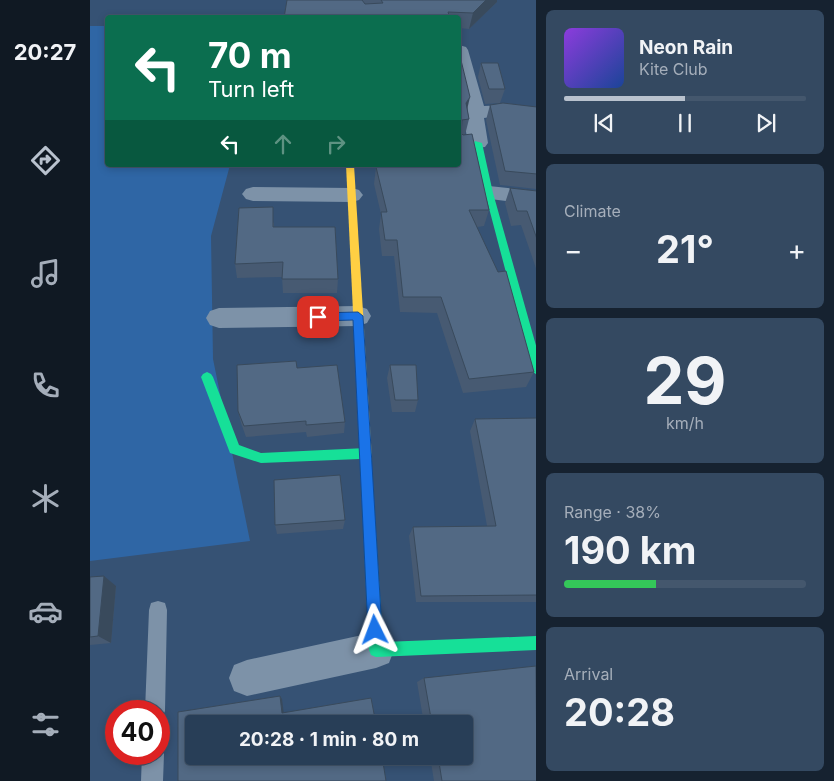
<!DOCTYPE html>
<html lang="en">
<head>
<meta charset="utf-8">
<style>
	body { margin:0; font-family:Inter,sans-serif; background:#344961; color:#f1f3f6; height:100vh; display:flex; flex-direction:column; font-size:19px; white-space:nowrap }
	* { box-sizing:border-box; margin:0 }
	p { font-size:16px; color:#a5aeba }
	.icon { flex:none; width:28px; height:28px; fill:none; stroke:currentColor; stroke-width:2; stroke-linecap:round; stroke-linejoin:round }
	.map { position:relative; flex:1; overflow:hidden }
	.panel { display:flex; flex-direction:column; gap:10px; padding:10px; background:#162230; width:298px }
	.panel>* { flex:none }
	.guide { position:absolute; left:15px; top:15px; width:356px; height:152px; border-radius:5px; box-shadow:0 2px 8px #0003,0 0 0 1px #44576d; background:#0b6e4f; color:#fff; overflow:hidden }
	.speed { position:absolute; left:15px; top:700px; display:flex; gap:10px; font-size:25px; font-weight:700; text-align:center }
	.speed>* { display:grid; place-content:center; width:65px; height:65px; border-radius:50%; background:#283e57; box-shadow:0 2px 8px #0003,0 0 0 1px #44576d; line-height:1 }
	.speed .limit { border:8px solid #d22; background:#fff; color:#111 }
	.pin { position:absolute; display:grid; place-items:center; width:42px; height:42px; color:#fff; margin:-21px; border-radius:10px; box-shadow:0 2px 8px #0006 }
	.me { position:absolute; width:55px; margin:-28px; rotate:357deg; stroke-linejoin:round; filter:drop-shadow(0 0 4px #0008) }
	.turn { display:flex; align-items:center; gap:18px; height:105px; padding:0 20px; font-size:22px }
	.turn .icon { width:65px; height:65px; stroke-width:2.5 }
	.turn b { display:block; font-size:35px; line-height:42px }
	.lanes { display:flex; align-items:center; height:48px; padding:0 20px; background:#0003; justify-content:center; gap:25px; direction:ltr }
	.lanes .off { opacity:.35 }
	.big { font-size:38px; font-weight:700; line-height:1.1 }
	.panel .widget { flex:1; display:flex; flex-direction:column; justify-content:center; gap:8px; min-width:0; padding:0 18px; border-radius:8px; background:#344961 }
	.panel .dial { align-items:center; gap:0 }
	.dial b { font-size:65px; line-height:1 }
	.song { display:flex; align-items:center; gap:15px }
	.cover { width:60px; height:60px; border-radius:8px; background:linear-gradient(135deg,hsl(270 70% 55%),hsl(220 70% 35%)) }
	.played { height:5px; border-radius:2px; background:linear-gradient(90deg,#b9c2ce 50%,#44576d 50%) }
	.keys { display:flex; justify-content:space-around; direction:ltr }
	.heat { display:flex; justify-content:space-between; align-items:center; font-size:28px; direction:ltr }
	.charge { height:8px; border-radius:4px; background:linear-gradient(90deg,#34c759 38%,#44576d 0) }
	.trip { position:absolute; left:95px; top:715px; width:288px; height:50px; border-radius:5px; background:#283e57; box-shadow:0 2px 8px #0003,0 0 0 1px #44576d; font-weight:700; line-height:50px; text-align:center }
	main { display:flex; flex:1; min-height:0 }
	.dock { display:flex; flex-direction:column; width:90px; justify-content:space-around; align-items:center; background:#101923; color:#a5aeba }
	.dock .icon { width:35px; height:35px }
	.dock .selected { color:#b9c2ce }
	.dock b { font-size:22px; color:#f1f3f6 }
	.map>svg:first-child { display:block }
	.green { fill:#2f66a5 }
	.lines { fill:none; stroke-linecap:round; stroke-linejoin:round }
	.lane { fill:#7d92a8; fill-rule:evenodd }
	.street { fill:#7d92a8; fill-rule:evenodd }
	.fast { fill:#16e098; fill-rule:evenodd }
	.slow { fill:#ffcf43; fill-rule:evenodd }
	.wall { fill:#475a72 }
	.shaded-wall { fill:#394a5c }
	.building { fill:#526984; stroke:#394a5c }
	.route { fill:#1a73e8; stroke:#114b97 }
</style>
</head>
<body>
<main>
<nav class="dock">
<b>20:27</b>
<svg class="icon selected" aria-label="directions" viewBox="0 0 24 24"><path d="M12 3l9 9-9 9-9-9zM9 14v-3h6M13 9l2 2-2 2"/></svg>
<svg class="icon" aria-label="music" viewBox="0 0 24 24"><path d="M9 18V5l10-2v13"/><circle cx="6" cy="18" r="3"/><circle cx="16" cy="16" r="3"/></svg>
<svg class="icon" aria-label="phone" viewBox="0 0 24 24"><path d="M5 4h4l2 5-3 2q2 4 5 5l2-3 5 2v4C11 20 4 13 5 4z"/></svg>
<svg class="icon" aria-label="climate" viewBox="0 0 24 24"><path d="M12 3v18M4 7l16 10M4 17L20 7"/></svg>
<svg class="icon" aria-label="car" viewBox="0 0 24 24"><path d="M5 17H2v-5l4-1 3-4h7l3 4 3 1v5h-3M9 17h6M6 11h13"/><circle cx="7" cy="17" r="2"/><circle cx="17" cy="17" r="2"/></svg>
<svg class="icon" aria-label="filters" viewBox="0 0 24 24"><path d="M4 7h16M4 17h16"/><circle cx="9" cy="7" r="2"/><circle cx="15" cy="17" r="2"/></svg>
</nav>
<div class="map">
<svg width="447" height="781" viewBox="0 0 447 781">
	<rect width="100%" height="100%" fill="#365274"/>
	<!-- green -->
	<path class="green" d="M0,26H17L18,165H140L121,236L123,359L160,541L0,561Z"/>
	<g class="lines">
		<!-- lane -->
		<g class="lane">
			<path d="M68,601L75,603L77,610L75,711L72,718L69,720V711H55L59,610L61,603Z"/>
			<path d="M69,746L74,754L73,781H51L52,754H69Z"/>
		</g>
		<!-- street -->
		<g class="street">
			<path d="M369,45L376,47L378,50L394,106L416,105L447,108V120L409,116L394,118L398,143L395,147L369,150V138H377L374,119L378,114L369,78Z"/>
			<path d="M399,186L447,191V205L392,198L388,193L392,188Z"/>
			<path d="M163,187L262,188L269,190L273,195L269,200L262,202L163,201L156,199L152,194L156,189Z"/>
			<path d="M268,306L277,309L281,316L277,323L268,326L129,328L120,325L116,318L120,311L129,308Z"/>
			<path d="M286,632L299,637L304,650L299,663L286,668L157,696L144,691L139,678L144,665L157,660Z"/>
		</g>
		<!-- fast -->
		<g class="fast">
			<path d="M385,141L392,143L403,193L447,349V375L442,371L395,193L384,143Z"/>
			<path d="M117,372L121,374L123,377L149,445L171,453L276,448L280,449L282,453L281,456L293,642L447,636V650L286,657L281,655L279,650L270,459L171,463L140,453L111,377L113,374Z"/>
		</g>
		<!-- slow -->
		<path class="slow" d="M256,165H264L282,459L280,463L276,465L272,463L270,459Z"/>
	</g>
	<!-- wall -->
	<g class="wall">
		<path d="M197,0H407V2L379,29L369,28V18H194Z"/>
		<path d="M369,52L379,119L375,135L399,210L394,226L387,227L444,372L436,387L373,393L347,313L310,312L304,256H292L289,229L291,214L284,184L286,167L369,165Z"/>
		<path d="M391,63L415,89L410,103L395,104L388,77Z"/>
		<path d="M400,105L447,107V189L410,185L396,120Z"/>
		<path d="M420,188L447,191V271L431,225L421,226L415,203Z"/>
		<path d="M184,222V227L248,279L247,293H193L192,277L147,278L145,264Z"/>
		<path d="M300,365L328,400L325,412H302L297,378Z"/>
		<path d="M207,368L255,422L254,433L217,437L216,432L156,437L151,423L148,411Z"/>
		<path d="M447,418V602H326L319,536L323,527L397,526L380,431L385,419Z"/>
		<path d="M255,520L253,529L187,534L185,525Z"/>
		<path d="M0,577L26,586L21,643L0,645Z"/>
		<path d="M334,678L447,781H344L340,756H374V724H334L327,682Z"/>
	</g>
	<!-- shaded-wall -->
	<g class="shaded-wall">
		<path d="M396,0H407V2L379,29L383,13Z"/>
		<path d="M380,97L376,114V103Z"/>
		<path d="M14,576L26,586L21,643L8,636Z"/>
		<path d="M190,696L192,699L194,715L192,713Z"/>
	</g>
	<!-- building -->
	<g class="building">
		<path d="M197,0H272L275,4L293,3L291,0H396L383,13L358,12L360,18H194Z"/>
		<path d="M369,52L380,97L376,103L379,119L372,120L371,133L373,135L382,134L399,210H379L408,272L416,271L444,372L379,379L351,297H313L307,240H295L291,212H297L286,167L320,165H369Z"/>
		<path d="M391,63H408L415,89H399Z"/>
		<path d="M413,103L447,107V174L415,171L400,105Z"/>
		<path d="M420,188L447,191V239L437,211H427Z"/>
		<path d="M183,207V227H245L248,279H192L193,262L145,264L149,208Z"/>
		<path d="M206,361L207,368L247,365L255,422L216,425V421L154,426L148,411L147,365Z"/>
		<path d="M300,365H326L328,400H305Z"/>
		<path d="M447,418V595L331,596L323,527L406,526L385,419Z"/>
		<path d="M250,475L255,520L185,525L184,480Z"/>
		<path d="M14,576L8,636L0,637V577Z"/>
		<path d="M446,666L447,781H352L348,756H374V724H342L334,678Z"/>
		<path d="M190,696L192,713L281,698L286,724H104V756H292L296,781H88V712Z"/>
	</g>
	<!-- route -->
	<path class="route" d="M268,312L273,316L292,630L290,636L285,638L280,636L278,630L263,320L228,321L223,317L228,313Z"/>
</svg>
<div class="speed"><div class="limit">40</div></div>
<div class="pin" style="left:228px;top:317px;background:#d93025"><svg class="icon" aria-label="arrive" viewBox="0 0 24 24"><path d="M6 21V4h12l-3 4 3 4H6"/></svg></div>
<svg class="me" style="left:285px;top:630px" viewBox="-20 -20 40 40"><path d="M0-17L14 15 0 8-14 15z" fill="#1a73e8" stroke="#fff" stroke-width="4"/></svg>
<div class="trip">20:28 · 1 min · 80 m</div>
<div class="guide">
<div class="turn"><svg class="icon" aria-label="left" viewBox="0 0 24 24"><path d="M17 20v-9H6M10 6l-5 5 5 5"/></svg><div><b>70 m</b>Turn left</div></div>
<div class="lanes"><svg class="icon" aria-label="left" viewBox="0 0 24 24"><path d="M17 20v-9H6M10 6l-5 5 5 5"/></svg><svg class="icon off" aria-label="ahead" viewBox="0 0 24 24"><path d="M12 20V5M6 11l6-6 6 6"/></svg><svg class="icon off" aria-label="right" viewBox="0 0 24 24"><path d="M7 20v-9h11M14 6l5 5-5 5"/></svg></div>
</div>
</div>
<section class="panel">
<div class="widget">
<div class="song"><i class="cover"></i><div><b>Neon Rain</b><p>Kite Club</p></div></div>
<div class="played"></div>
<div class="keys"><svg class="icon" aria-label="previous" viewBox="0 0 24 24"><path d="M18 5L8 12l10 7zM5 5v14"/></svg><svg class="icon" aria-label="pause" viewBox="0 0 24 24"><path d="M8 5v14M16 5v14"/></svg><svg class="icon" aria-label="next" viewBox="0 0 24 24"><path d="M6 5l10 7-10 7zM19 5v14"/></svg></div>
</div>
<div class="widget"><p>Climate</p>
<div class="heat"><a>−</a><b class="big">21°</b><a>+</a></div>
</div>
<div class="widget dial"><b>29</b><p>km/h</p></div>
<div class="widget"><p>Range · 38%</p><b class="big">190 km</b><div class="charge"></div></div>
<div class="widget"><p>Arrival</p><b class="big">20:28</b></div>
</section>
</main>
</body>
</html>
